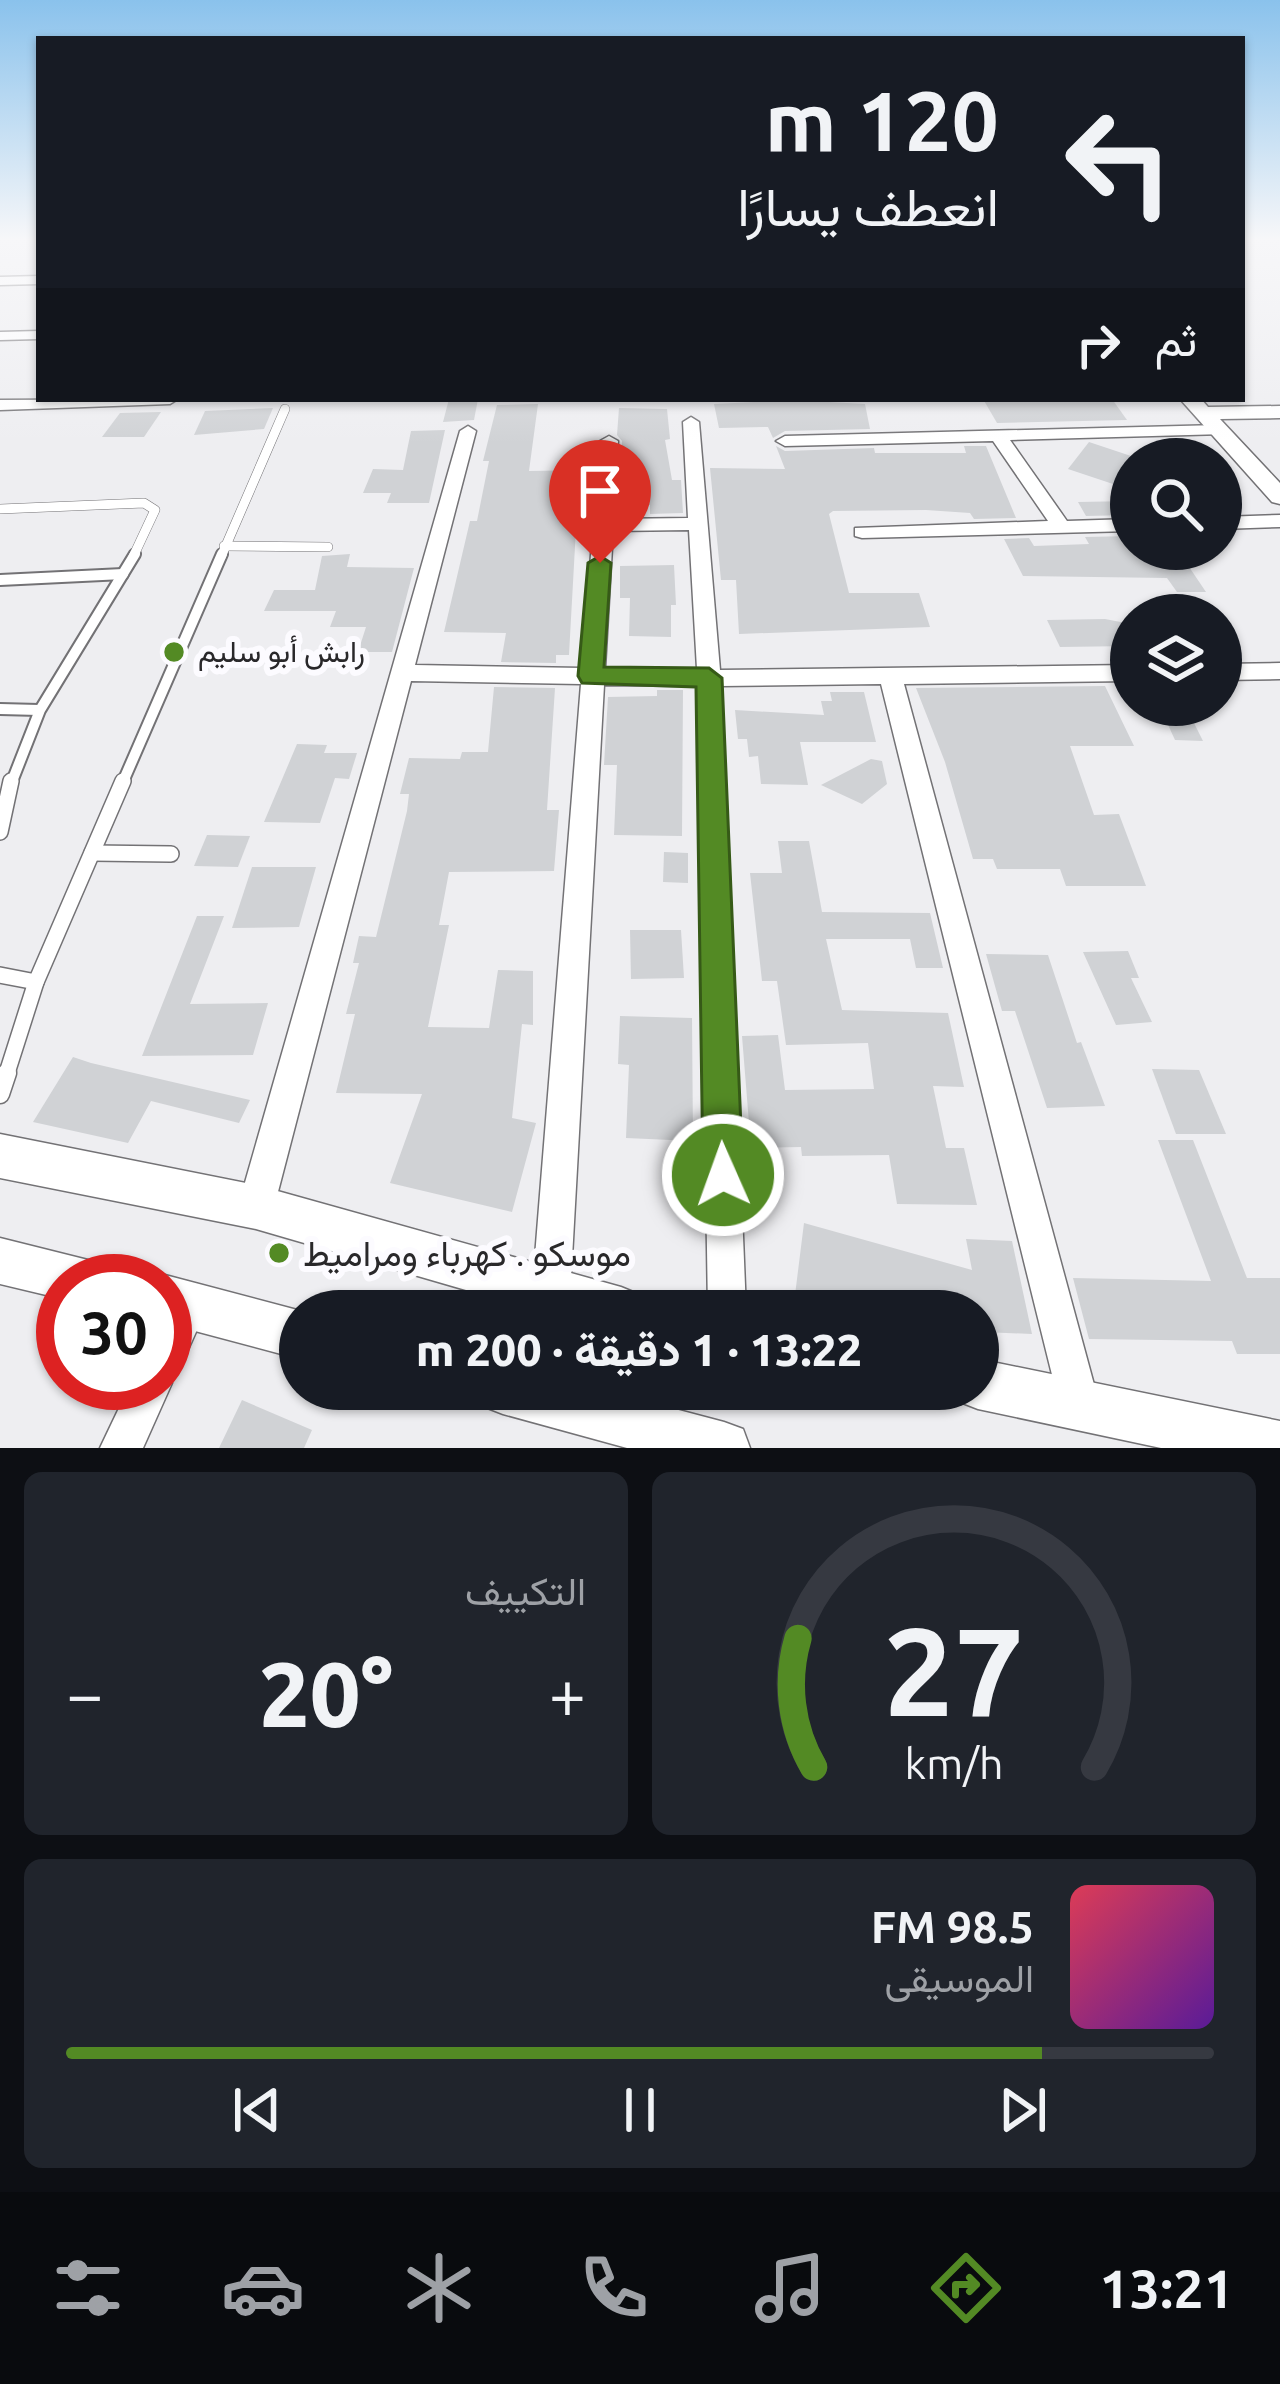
<!DOCTYPE html>
<html lang="ar">
<head>
<meta charset="utf-8">
<style>
	body { margin:0; font-family:Ubuntu,Vazirmatn,sans-serif; background:#20242c; color:#f1f3f6; direction:rtl; height:100vh; display:flex; flex-direction:column; font-size:45px; white-space:nowrap }
	* { box-sizing:border-box; margin:0 }
	p { font-size:39px; color:#9ea1a6 }
	.icon { flex:none; width:66px; height:66px; fill:none; stroke:currentColor; stroke-width:2; stroke-linecap:round; stroke-linejoin:round }
	.map { position:relative; height:1448px; overflow:hidden; direction:ltr }
	.details { display:flex; flex-direction:column; gap:24px; padding:24px; background:#0d0f14; flex:1 }
	.details>* { flex:none }
	.top-card { position:absolute; left:36px; top:36px; width:1209px; height:366px; border-radius:0px; box-shadow:0 3px 9px #0004; direction:rtl; background:#171b24; color:#f1f3f6; overflow:hidden }
	.controls { position:absolute; left:1110px; top:438px; display:grid; gap:24px }
	.controls a { display:grid; place-items:center; width:132px; height:132px; border-radius:50%; background:#171b24; box-shadow:0 3px 9px #0004; font-size:60px }
	.speed { position:absolute; left:36px; top:1254px; display:flex; gap:24px; font-size:60px; font-weight:700; text-align:center }
	.speed>* { display:grid; place-content:center; width:156px; height:156px; border-radius:50%; background:#171b24; box-shadow:0 3px 9px #0004; line-height:1 }
	.speed .limit { border:18px solid #d22; background:#fff; color:#111 }
	.pin { position:absolute; display:grid; place-items:center; width:102px; height:102px; color:#fff; margin:-123px -51px; border-radius:50% 50% 50% 0; rotate:-45deg; box-shadow:0 0 12px #0007 }
	.pin .icon { rotate:45deg }
	.me { position:absolute; width:132px; margin:-66px; rotate:358deg; stroke-linejoin:round; filter:drop-shadow(0 0 9px #0008) }
	.turn { display:flex; align-items:center; gap:42px; height:252px; padding:0 48px; font-size:54px }
	.turn .icon { width:156px; height:156px; stroke-width:2.5 }
	.turn b { display:block; font-size:84px; line-height:102px }
	.then { display:flex; align-items:center; height:114px; padding:0 48px; background:#0003; gap:24px; font-size:45px }
	.big { font-size:90px; font-weight:800; line-height:1.1 }
	.details .tile { flex:1; display:flex; flex-direction:column; justify-content:center; gap:18px; min-width:0; padding:0 42px; border-radius:18px; background:#20242c }
	.details .dial { align-items:center; gap:0 }
	.dial svg { height:312px; overflow:visible; fill:none; stroke:#363941; stroke-width:7; stroke-linecap:round; text-anchor:middle }
	.dial text { fill:#f1f3f6; stroke:none }
	.song { display:flex; align-items:center; gap:36px }
	.cover { width:144px; height:144px; border-radius:18px; background:linear-gradient(135deg,hsl(350 70% 55%),hsl(270 70% 35%)) }
	.played { height:12px; border-radius:6px; background:linear-gradient(90deg,#538a24 85%,#363941 85%) }
	.keys { display:flex; justify-content:space-around; direction:ltr }
	.heat { display:flex; justify-content:space-between; align-items:center; font-size:66px; direction:ltr }
	.details .tiles { flex:1; display:grid; gap:24px; grid-template-columns:1fr 1fr }
	.tile:last-child { grid-column:span 2 }
	.trip { position:absolute; left:279px; top:1290px; width:720px; height:120px; border-radius:60px; background:#171b24; box-shadow:0 3px 9px #0004; font-weight:800; line-height:120px; text-align:center; direction:rtl }
	.tabs { display:flex; height:192px; justify-content:space-around; align-items:center; background:#090b0e; color:#9ea1a6 }
	.tabs .icon { width:84px; height:84px }
	.tabs .selected { color:#538a24 }
	.tabs b { font-size:54px; color:#f1f3f6 }
	.map>svg:first-child { display:block }
	.building { fill:#d0d2d5 }
	.lines { fill:none; stroke-linecap:round; stroke-linejoin:round }
	.service-far3-casing { stroke:#737275; stroke-width:10 }
	.service-far2-casing { stroke:#737275; stroke-width:14 }
	.service-far1-casing { stroke:#737275; stroke-width:18 }
	.service-casing { stroke:#737275; stroke-width:21 }
	.minor-casing { stroke:#737275; stroke-width:3 }
	.tertiary-casing { stroke:#737275; stroke-width:3 }
	.service-far3 { stroke:#fff; stroke-width:9 }
	.service-far2 { stroke:#fff; stroke-width:10 }
	.service-far1 { stroke:#fff; stroke-width:15 }
	.service { stroke:#fff; stroke-width:18 }
	.minor { fill:#fff; fill-rule:evenodd }
	.tertiary { fill:#fff; fill-rule:evenodd }
	.route { fill:#538a24; stroke:#365a17; stroke-width:3 }
	.poi-dot { fill:#538a24; stroke:#fcfbff; stroke-width:4.5 }
	.labels { text-anchor:middle; stroke-width:12; stroke-linejoin:round; paint-order:stroke }
	.poi-label { font-size:30px; fill:#29282a; stroke:#fcfbff; text-anchor:start }
	.near-poi-label { font-size:36px; fill:#29282a; stroke:#fcfbff; text-anchor:start }
</style>
</head>
<body>
<div class="map">
<svg width="1280" height="1448" viewBox="0 0 1280 1448">
	<rect width="100%" height="100%" fill="#eeeef1"/>
	<!-- building -->
	<g class="building">
		<path d="M449,399H478L474,420L443,422Z"/>
		<path d="M983,399H1112L1127,420L997,423Z"/>
		<path d="M793,400L865,404L870,429L785,431L773,438L768,427L719,428L714,404Z"/>
		<path d="M538,404L529,471L593,470L591,492H578L569,655H556V663L501,662L506,633L444,632L470,521H477L489,461H483L497,405Z"/>
		<path d="M273,408L264,429L194,435L205,411Z"/>
		<path d="M619,408L667,409L670,439L665,440L672,480H681L683,513L650,514V505L619,506L622,441L617,435Z"/>
		<path d="M161,412L144,437H102L120,413Z"/>
		<path d="M445,430L429,503H387L391,493H363L373,469L403,470L411,431Z"/>
		<path d="M1089,442L1131,456V490L1068,469Z"/>
		<path d="M776,446L785,451L874,448L875,453H966L964,446H986L1016,518L974,519L970,513L926,510L833,511L829,514L849,593H919L930,627L739,634L736,580H721L710,468L785,469Z"/>
		<path d="M1131,501V515L1086,516L1078,502Z"/>
		<path d="M1131,536V549H1177L1206,592H1177L1167,578L1023,576L1004,539L1029,538L1034,546L1089,544L1085,537Z"/>
		<path d="M350,554L347,567L414,568L392,652H358L366,627H330L336,611H264L274,590H315L322,556Z"/>
		<path d="M674,565L676,605H671V637L629,636L630,598H620V566Z"/>
		<path d="M1105,619L1131,624V646L1060,647L1047,620Z"/>
		<path d="M1105,686L1134,746H1070L1094,815L1119,814L1146,886H1066L1060,869H997L993,859H973L945,762L916,688Z"/>
		<path d="M494,687L555,688L547,810H559L554,871L449,872L439,925H449L428,1027L489,1028L498,970L533,971V1025L522,1024L512,1118L536,1123L512,1212L390,1183L422,1094L336,1093L355,1014H346L359,963H353L359,936L376,937L407,811L409,794H400L409,758L460,759L462,752H488Z"/>
		<path d="M657,690H683L682,836L614,835L617,765H604L608,697L657,696Z"/>
		<path d="M830,692H864L876,742H800L808,785L761,784L758,756L749,757L747,739H738L735,710L824,715L821,701H832Z"/>
		<path d="M1159,705H1185L1203,741L1175,740Z"/>
		<path d="M297,744L327,745L324,753H357L349,779L335,778L320,823L264,822Z"/>
		<path d="M871,759L882,761L887,784L862,804L821,785Z"/>
		<path d="M207,835L250,836L238,867L194,866Z"/>
		<path d="M778,841H809L822,912L930,913L943,968H916L910,939H826L842,1010L948,1013L964,1087L933,1086L946,1148H964L977,1205L897,1204L889,1155L802,1156L801,1147L751,1148L742,1036L778,1035L785,1090L874,1089L868,1043L786,1045L777,981H762L750,873H782Z"/>
		<path d="M664,852L688,853V883L663,882Z"/>
		<path d="M252,867H316L299,927L232,928Z"/>
		<path d="M197,916H224L190,1004L268,1003L253,1055L142,1056Z"/>
		<path d="M630,930H681L684,978L631,979Z"/>
		<path d="M1128,951L1139,978H1131L1152,1022L1116,1025L1083,952Z"/>
		<path d="M986,954L1048,955L1077,1043L1081,1042L1105,1106L1047,1108L1015,1011H1002Z"/>
		<path d="M620,1016L692,1018L693,1141L626,1138L629,1065L618,1064Z"/>
		<path d="M73,1057L91,1063L250,1100L239,1123L151,1101L128,1143L33,1122Z"/>
		<path d="M1152,1069L1199,1070L1226,1134H1176Z"/>
		<path d="M1158,1140H1193L1247,1278H1280V1354H1237L1232,1341L1089,1339L1073,1278L1211,1281Z"/>
		<path d="M804,1223L972,1270L966,1239L1012,1241L1032,1334L983,1332L979,1311H793Z"/>
		<path d="M242,1400L312,1430L304,1448H219Z"/>
	</g>
	<g class="lines">
		<defs>
			<g id="service-far3">
				<path d="M0,509L144,503L155,510L133,557"/>
				<path d="M224,546L328,547"/>
				<path d="M221,557L285,409"/>
			</g>
			<g id="service-far2">
				<path d="M0,580L123,574"/>
				<path d="M0,709L39,710"/>
				<path d="M11,784L40,710L135,554"/>
				<path d="M122,784L222,554"/>
			</g>
			<g id="service-far1">
				<path d="M0,832L11,781"/>
				<path d="M92,853L171,854"/>
				<path d="M0,975L36,982"/>
				<path d="M6,1076L36,982L123,781"/>
			</g>
			<path id="service" d="M0,1094L7,1073"/>
			<g id="minor">
				<path d="M39,276V284L0,285V277Z"/>
				<path d="M39,331V339L0,340V332Z"/>
				<path d="M178,399L170,404L0,410V400Z"/>
				<path d="M691,417L699,422L720,670L1131,665V681L904,684L1099,1403L1093,1417L1079,1423L1065,1417L1059,1403L881,684L721,686L746,1311H708L698,686L604,685L570,1294L564,1307L556,1311L538,1307L532,1294L581,684L411,681L274,1207L269,1220L256,1225L243,1220L238,1207L460,431L468,426L476,431L415,665L582,668L600,441L609,436L618,441L613,519L688,518L683,422ZM689,530L697,669L605,668L613,531Z"/>
				<path d="M1219,425L1227,430L1225,434L1010,440L1067,521L1131,519V531L862,538L855,536V528L1048,521L993,441L785,446L776,441L785,436Z"/>
				<path d="M1280,515V527L1221,529V517Z"/>
				<path d="M1280,663V679L1221,680V664Z"/>
				<path d="M189,1286L203,1291L208,1305L179,1370L169,1374L172,1383L143,1448H100L131,1383H165V1313L175,1291Z"/>
			</g>
			<g id="tertiary">
				<path d="M1180,399H1201L1208,407L1280,406V418L1220,419L1280,483V504L1272,502Z"/>
				<path d="M0,1134L256,1185L621,1287L638,1294L645,1311H538L256,1229L0,1178Z"/>
				<path d="M0,1238L104,1264L111,1281H63V1299L0,1284Z"/>
				<path d="M165,1275L301,1311L300,1359L165,1323V1281H151Z"/>
				<path d="M978,1359L1280,1421V1448H1161L978,1409L960,1402L955,1389H978Z"/>
				<path d="M478,1389H599L724,1422L743,1429L750,1448H627L503,1414L485,1407Z"/>
			</g>
		</defs>
		<!-- service-far3 casing -->
		<use href="#service-far3" class="service-far3-casing"/>
		<!-- service-far2 casing -->
		<use href="#service-far2" class="service-far2-casing"/>
		<!-- service-far1 casing -->
		<use href="#service-far1" class="service-far1-casing"/>
		<!-- service casing -->
		<use href="#service" class="service-casing"/>
		<!-- minor casing -->
		<use href="#minor" class="minor-casing"/>
		<!-- tertiary casing -->
		<use href="#tertiary" class="tertiary-casing"/>
		<!-- service-far3 -->
		<use href="#service-far3" class="service-far3"/>
		<!-- service-far2 -->
		<use href="#service-far2" class="service-far2"/>
		<!-- service-far1 -->
		<use href="#service-far1" class="service-far1"/>
		<!-- service -->
		<use href="#service" class="service"/>
		<!-- minor -->
		<use href="#minor" class="minor"/>
		<!-- tertiary -->
		<use href="#tertiary" class="tertiary"/>
	</g>
	<!-- sky -->
	<linearGradient id="sky" x2="0" y2="1"><stop stop-color="#8ac2ec"/><stop offset="0.54" stop-color="#f7f7f9"/><stop offset="1" stop-color="#f7f7f9" stop-opacity="0"/></linearGradient>
	<rect width="1280" height="443" fill="url(#sky)"/>
	<!-- route -->
	<path class="route" d="M600,556L611,563L604,667L709,668L722,678L743,1175L737,1190L723,1195L709,1190L703,1175L696,687L582,683L578,676L588,563Z"/>
	<!-- markers -->
	<g class="poi-dot">
		<circle cx="174" cy="652" r="12"/>
		<circle cx="279" cy="1253" r="12"/>
	</g>
	<g class="labels">
		<!-- poi labels -->
		<g class="poi-label">
			<text x="198" y="662">رابش أبو سليم</text>
		</g>
		<!-- near-poi labels -->
		<g class="near-poi-label">
			<text x="303" y="1266">موسكو . كهرباء ومراميط</text>
		</g>
	</g>
</svg>
<div class="controls">
<a><svg class="icon" aria-label="search" viewBox="0 0 24 24"><circle cx="10" cy="10" r="6"/><path d="M15 15l6 6"/></svg></a>
<a><svg class="icon" aria-label="layers" viewBox="0 0 24 24"><path d="M12 4l9 5-9 5-9-5zM3 14l9 5 9-5"/></svg></a>
</div>
<div class="speed"><div class="limit">30</div></div>
<div class="pin" style="left:600px;top:563px;background:#d93025"><svg class="icon" aria-label="arrive" viewBox="0 0 24 24"><path d="M6 21V4h12l-3 4 3 4H6"/></svg></div>
<svg class="me" style="left:723px;top:1175px" viewBox="-20 -20 40 40"><circle r="17" fill="#538a24" stroke="#fff" stroke-width="3"/><path d="M0-11L8 9 0 5-8 9z" fill="#fff"/></svg>
<div class="trip">13:22 · 1 دقيقة · 200 m</div>
<div class="top-card">
<div class="turn"><svg class="icon" aria-label="left" viewBox="0 0 24 24"><path d="M17 20v-9H6M10 6l-5 5 5 5"/></svg><div><b>120 m</b>انعطف يسارًا</div></div>
<div class="then">ثم<svg class="icon" aria-label="right" viewBox="0 0 24 24"><path d="M7 20v-9h11M14 6l5 5-5 5"/></svg></div>
</div>
</div>
<section class="details">
<div class="tiles">
<div class="tile dial"><svg viewBox="0 0 100 80">
<path d="M14 69A42 42 0 1 1 86 69"/>
<path d="M14 69A42 42 0 0 1 10 36" stroke="#538a24"/>
<text x="50" y="56" font-size="32" font-weight="700">27</text>
<text x="50" y="72" font-size="11">km/h</text>
</svg></div>
<div class="tile"><p>التكييف</p>
<div class="heat"><a>−</a><b class="big">20°</b><a>+</a></div>
</div>
<div class="tile">
<div class="song"><i class="cover"></i><div><b>98.5 FM</b><p>الموسيقى</p></div></div>
<div class="played"></div>
<div class="keys"><svg class="icon" aria-label="previous" viewBox="0 0 24 24"><path d="M18 5L8 12l10 7zM5 5v14"/></svg><svg class="icon" aria-label="pause" viewBox="0 0 24 24"><path d="M8 5v14M16 5v14"/></svg><svg class="icon" aria-label="next" viewBox="0 0 24 24"><path d="M6 5l10 7-10 7zM19 5v14"/></svg></div>
</div>
</div>
</section>
<nav class="tabs">
<b>13:21</b>
<svg class="icon selected" aria-label="directions" viewBox="0 0 24 24"><path d="M12 3l9 9-9 9-9-9zM9 14v-3h6M13 9l2 2-2 2"/></svg>
<svg class="icon" aria-label="music" viewBox="0 0 24 24"><path d="M9 18V5l10-2v13"/><circle cx="6" cy="18" r="3"/><circle cx="16" cy="16" r="3"/></svg>
<svg class="icon" aria-label="phone" viewBox="0 0 24 24"><path d="M5 4h4l2 5-3 2q2 4 5 5l2-3 5 2v4C11 20 4 13 5 4z"/></svg>
<svg class="icon" aria-label="climate" viewBox="0 0 24 24"><path d="M12 3v18M4 7l16 10M4 17L20 7"/></svg>
<svg class="icon" aria-label="car" viewBox="0 0 24 24"><path d="M5 17H2v-5l4-1 3-4h7l3 4 3 1v5h-3M9 17h6M6 11h13"/><circle cx="7" cy="17" r="2"/><circle cx="17" cy="17" r="2"/></svg>
<svg class="icon" aria-label="filters" viewBox="0 0 24 24"><path d="M4 7h16M4 17h16"/><circle cx="9" cy="7" r="2"/><circle cx="15" cy="17" r="2"/></svg>
</nav>
</body>
</html>
